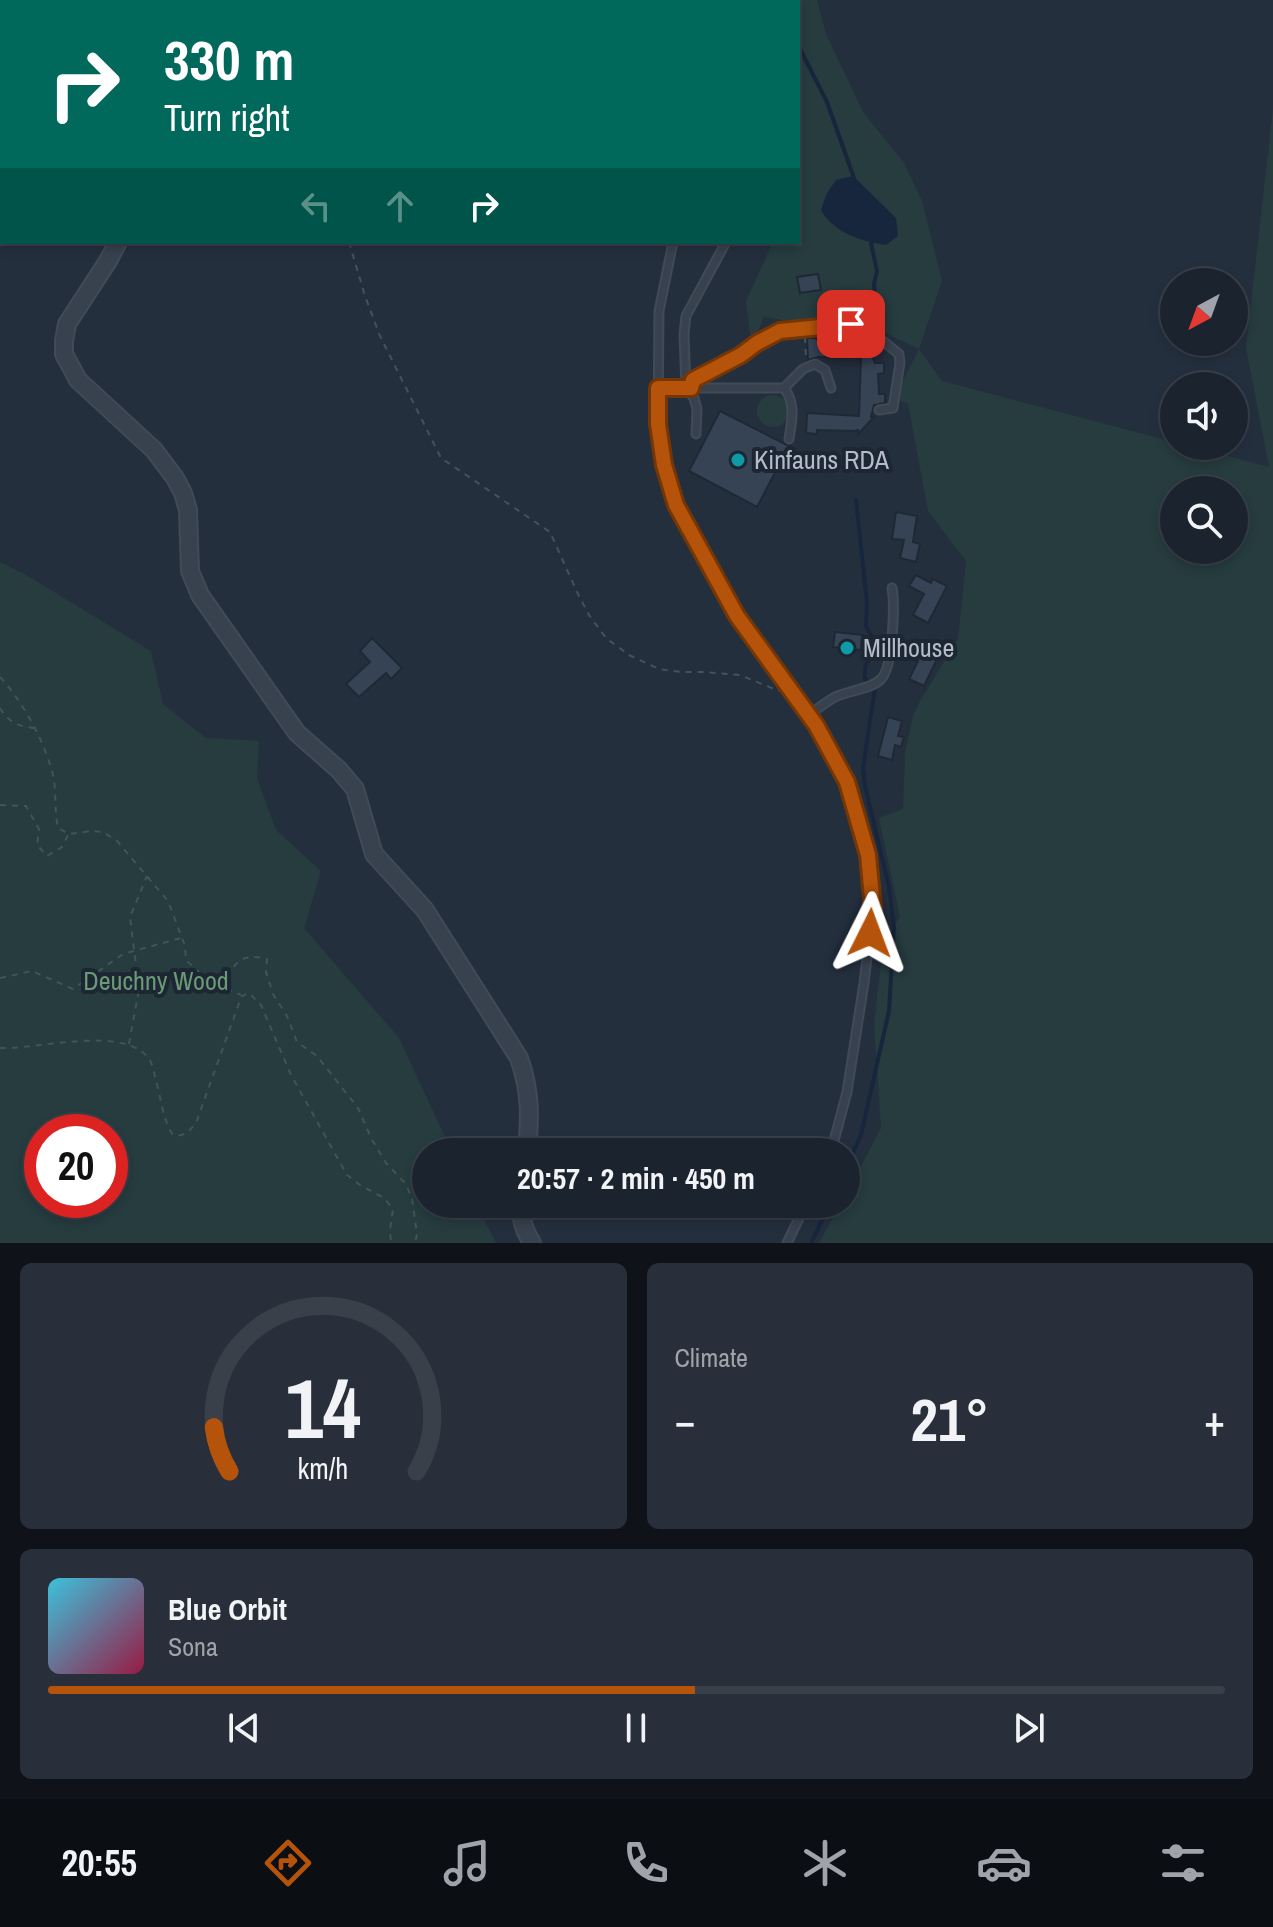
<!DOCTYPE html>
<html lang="en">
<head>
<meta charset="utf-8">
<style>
	body { margin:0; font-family:"Archivo Narrow",sans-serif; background:#282f3a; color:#f1f3f6; height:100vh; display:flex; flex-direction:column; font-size:30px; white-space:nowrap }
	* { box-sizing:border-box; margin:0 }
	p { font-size:26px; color:#a0a4aa }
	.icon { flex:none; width:44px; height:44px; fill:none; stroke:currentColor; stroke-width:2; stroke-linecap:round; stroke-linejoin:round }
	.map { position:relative; height:1243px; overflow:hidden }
	.panel { display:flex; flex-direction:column; gap:20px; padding:20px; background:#0f1319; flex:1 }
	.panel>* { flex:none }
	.top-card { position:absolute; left:0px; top:0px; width:800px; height:244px; box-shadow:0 4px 12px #0003,0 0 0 2px #39404a; background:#00695c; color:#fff; overflow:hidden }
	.needle { width:52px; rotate:221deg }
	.controls { position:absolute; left:1160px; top:268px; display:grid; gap:16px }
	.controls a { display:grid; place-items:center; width:88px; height:88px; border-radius:50%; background:#1b232e; box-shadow:0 4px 12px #0003,0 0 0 2px #39404a; font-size:40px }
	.speed { position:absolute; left:24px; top:1114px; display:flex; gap:16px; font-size:40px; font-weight:700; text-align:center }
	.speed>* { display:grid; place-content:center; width:104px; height:104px; border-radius:50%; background:#1b232e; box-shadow:0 4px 12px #0003,0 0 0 2px #39404a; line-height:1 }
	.speed .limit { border:12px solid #d22; background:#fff; color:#111 }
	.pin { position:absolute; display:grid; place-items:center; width:68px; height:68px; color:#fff; margin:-34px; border-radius:16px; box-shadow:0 4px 12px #0006 }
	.me { position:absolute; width:88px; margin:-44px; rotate:3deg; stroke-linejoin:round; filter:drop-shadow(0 0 6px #0008) }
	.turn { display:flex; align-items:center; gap:28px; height:168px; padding:0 32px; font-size:36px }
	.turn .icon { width:104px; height:104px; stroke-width:2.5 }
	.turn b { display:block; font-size:56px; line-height:68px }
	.lanes { display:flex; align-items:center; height:76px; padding:0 32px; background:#0003; justify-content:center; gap:40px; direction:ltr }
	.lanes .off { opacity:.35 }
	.big { font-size:60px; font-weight:700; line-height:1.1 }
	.panel .tile { flex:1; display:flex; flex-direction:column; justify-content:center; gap:12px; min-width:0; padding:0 28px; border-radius:12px; background:#282f3a }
	.panel .dial { align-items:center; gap:0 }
	.dial svg { height:208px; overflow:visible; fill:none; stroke:#39404a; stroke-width:7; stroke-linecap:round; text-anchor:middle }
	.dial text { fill:#f1f3f6; stroke:none }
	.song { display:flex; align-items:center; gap:24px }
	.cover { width:96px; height:96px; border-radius:12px; background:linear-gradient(135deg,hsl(190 70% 55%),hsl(340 70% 35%)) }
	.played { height:8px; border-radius:4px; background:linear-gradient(90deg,#b45309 55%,#39404a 55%) }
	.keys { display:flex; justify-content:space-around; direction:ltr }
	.heat { display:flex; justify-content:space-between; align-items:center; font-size:44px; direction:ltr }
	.panel .tiles { flex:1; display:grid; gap:20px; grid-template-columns:1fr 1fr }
	.tile:last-child { grid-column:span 2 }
	.trip { position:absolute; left:412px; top:1138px; width:448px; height:80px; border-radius:40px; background:#1b232e; box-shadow:0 4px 12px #0003,0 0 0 2px #39404a; font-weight:700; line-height:80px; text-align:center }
	.menu { display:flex; height:128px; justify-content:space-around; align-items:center; background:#0b0e12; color:#a0a4aa }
	.menu .icon { width:56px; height:56px }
	.menu .on { color:#b45309 }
	.menu b { font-size:36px; color:#f1f3f6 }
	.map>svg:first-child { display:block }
	.green { fill:#263c3f; fill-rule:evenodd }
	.water { fill:#17263c }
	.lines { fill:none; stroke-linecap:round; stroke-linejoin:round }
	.stream { stroke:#17263c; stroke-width:4 }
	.building { fill:#364354; stroke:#1f2835; stroke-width:2 }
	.service-casing { stroke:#414a57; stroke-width:11 }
	.tertiary-casing { stroke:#414a57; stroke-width:20 }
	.path { stroke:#3f5557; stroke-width:2; stroke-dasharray:6 6; stroke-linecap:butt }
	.service { stroke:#38414e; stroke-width:7 }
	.tertiary { stroke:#38414e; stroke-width:16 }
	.route-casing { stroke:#753606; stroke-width:20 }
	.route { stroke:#b45309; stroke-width:14 }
	.culture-dot { fill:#0f9aa8; stroke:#1d2633; stroke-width:3 }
	.labels { text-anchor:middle; stroke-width:8; stroke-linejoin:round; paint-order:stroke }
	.poi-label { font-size:26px; fill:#b4bcc9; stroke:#1d2633; text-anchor:start }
	.park-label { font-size:26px; fill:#6b9a76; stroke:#1d2633 }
</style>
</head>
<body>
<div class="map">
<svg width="1273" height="1243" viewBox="0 0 1273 1243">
	<rect width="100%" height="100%" fill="#242f3e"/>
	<!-- green -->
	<g class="green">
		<path d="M726,0H817L826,34L863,112L904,163L922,201L942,281L919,349L942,381L1174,442V446H1190L1269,467L1246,348L1273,108V1243H819L840,1204H846V1194L881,1128L874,1024L884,938L900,917L879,818L903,809L905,753L913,716L920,701L958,639L966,561L928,511L908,404L901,401L899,389L919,349L850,316L796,322L764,317L757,333L750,335L746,301L773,242H798V2H726ZM1174,490H1234V550H1174Z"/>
		<circle cx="773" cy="411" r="16"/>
		<path d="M0,562L28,576L151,651L163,704L206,738L259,741L257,778L276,830L321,871L304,928L399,1038L452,1152H426V1204H477L496,1243H0ZM110,1132V1200H42V1132Z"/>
	</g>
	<!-- water -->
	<path class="water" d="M853,176L896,218L898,236L886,245C862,242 833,232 821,210L827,193L836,180Z"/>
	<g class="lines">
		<!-- stream -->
		<g class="stream">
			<path d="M777,0L778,2"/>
			<path d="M798,45L827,102L854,178"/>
			<path d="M871,243L877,271L874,284L877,323L873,331"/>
			<path d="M846,1168L861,1135L889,1011L894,927L889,887L865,786L863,768L875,688L865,679V667L873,651L874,641L866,626L867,602L856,500"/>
			<path d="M811,1243L830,1204"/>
		</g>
	</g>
	<!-- building -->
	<g class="building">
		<path d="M818,274L821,290L800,293L797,277Z"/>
		<path d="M807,338H815L821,343L854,342L862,344L871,353L875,363H884V373L878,374L879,394H885V403L874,405L871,417H874L858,434V430L854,431L817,430V434L806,433L807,413L859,416L861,358L818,357L808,360Z"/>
		<path d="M720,411L789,446L757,507L689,471Z"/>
		<path d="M896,512L917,516L913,542L920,544L916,562L900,558L904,540L892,539Z"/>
		<path d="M916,575L931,583L933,579L947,586L928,623L913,615L924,594L909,586Z"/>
		<path d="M835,632L863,635L861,650L833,647Z"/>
		<path d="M372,638L402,668L391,679L386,673L359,697L346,684L370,662L360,651Z"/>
		<path d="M915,639L941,651L924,686L909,679L918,661L907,656Z"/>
		<path d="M888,717L902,721L898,736L904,737L901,747L895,745L892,760L878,756Z"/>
	</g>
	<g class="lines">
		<defs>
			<g id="service">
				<path d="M593,0L594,2"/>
				<path d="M673,242L659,311L658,424L664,465L676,505L737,616L816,725L847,782L868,855L873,908L864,983L847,1092L831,1152"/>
				<path d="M658,388H784L803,369L815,364L825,370L831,388"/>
				<path d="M691,388L693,380L741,355L757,343L780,331L851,324L883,341L899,354L900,363L893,408L879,410"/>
				<path d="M784,388C796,404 792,420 789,439"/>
				<path d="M696,434L697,409L694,398L686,388L684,334L686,316L726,242"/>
				<path d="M809,715C817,709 826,702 835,697C847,691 872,689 881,679C893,668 895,604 892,588"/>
				<path d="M787,1243L806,1204"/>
			</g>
			<g id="tertiary">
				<path d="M0,103L2,105"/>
				<path d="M118,242L108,261L67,324L64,341V354L78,380L154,450L175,478L183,493L188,510L190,571L200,595L297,733L339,770L355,789L374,854L425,910L519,1058C531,1092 530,1117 527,1152"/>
				<path d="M522,1204C520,1219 524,1230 532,1243"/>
			</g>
		</defs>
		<!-- service casing -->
		<use href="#service" class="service-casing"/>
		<!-- tertiary casing -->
		<use href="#tertiary" class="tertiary-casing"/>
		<!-- path -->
		<g class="path">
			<path d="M349,242L365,296L380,336L441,458L550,532L577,592L589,615L606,638L629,655L659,669L681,672H704L740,675L779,691"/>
			<path d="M805,337L806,359"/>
			<path d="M0,677C23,702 43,739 52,771C57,789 54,810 58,828L69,834L91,831L103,832L117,841L168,901L185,946L186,960L206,979L241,995"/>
			<path d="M0,708C8,722 19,727 35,728"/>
			<path d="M0,805L26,806L39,829L37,845L47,856L62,847L68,835"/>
			<path d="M0,978L32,971L73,989L123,954L181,938"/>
			<path d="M217,984C238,967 236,951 267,959L266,972L273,994L287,1016L297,1042L317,1056L358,1108L371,1138L386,1163L404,1182L408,1189L412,1199L417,1234L415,1243"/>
			<path d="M129,1044L139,989L130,917L147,876"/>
			<path d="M0,1048C35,1050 125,1024 149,1059C152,1063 154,1071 155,1077C161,1096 162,1119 173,1135C185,1137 189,1131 196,1123L238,1006L242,996L249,993L261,1005L291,1075L347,1175L360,1185L384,1198L393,1209L390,1230L391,1243"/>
		</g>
		<!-- service -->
		<use href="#service" class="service"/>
		<!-- tertiary -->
		<use href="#tertiary" class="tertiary"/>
	</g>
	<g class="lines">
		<defs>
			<path id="route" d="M851,324L780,331L757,343L741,355L693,380L691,388H658V424L664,465L676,505L737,616L816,725L847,782L868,855L873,908L870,933"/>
		</defs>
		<!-- route casing -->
		<use href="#route" class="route-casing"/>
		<!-- route -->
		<use href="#route" class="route"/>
	</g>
	<!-- markers -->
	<g class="culture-dot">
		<circle cx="738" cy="460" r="8"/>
		<circle cx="847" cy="648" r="8"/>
	</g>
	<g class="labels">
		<!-- poi labels -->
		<g class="poi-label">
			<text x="754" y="469">Kinfauns RDA</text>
			<text x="863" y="657">Millhouse</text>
		</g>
		<!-- park labels -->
		<g class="park-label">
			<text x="156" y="990">Deuchny Wood</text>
		</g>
	</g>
</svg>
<div class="controls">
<a><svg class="needle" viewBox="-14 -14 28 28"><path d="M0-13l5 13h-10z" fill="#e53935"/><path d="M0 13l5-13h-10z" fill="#a0a4aa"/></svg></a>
<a><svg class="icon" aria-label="sound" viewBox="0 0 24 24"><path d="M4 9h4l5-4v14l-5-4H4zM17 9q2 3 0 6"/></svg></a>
<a><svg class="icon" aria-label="search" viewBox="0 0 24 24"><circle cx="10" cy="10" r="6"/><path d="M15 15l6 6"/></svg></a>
</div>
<div class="speed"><div class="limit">20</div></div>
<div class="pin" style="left:851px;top:324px;background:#d93025"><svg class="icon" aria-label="arrive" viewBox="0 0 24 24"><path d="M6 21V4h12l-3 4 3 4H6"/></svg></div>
<svg class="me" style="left:870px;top:933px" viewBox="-20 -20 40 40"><path d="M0-17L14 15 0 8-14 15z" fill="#b45309" stroke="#fff" stroke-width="4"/></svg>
<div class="trip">20:57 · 2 min · 450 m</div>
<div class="top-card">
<div class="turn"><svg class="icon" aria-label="right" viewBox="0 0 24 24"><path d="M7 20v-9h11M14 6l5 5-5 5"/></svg><div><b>330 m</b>Turn right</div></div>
<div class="lanes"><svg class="icon off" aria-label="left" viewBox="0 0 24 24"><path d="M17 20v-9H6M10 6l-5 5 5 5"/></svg><svg class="icon off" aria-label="ahead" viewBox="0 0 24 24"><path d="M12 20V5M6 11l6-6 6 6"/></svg><svg class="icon" aria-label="right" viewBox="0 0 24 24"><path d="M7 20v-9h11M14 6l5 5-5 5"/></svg></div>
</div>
</div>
<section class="panel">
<div class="tiles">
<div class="tile dial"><svg viewBox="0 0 100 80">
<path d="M14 69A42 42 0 1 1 86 69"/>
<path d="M14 69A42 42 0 0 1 8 52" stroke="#b45309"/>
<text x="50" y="56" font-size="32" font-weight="700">14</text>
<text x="50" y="72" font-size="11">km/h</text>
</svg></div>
<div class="tile"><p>Climate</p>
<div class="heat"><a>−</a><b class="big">21°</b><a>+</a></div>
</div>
<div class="tile">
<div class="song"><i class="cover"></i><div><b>Blue Orbit</b><p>Sona</p></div></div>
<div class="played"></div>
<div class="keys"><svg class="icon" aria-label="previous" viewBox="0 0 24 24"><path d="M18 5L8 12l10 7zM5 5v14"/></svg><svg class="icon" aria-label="pause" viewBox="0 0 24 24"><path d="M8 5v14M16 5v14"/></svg><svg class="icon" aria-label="next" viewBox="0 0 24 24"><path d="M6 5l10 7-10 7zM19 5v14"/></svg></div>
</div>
</div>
</section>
<nav class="menu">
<b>20:55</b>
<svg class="icon on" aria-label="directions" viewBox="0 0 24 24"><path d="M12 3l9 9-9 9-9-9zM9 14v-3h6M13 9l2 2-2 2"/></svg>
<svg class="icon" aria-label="music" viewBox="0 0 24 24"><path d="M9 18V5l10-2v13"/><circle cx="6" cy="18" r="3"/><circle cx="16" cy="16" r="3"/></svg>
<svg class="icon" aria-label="phone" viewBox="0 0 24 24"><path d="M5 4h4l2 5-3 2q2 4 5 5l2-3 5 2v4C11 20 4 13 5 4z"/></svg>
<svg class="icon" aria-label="climate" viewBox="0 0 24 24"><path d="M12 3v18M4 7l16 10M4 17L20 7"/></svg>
<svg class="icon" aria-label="car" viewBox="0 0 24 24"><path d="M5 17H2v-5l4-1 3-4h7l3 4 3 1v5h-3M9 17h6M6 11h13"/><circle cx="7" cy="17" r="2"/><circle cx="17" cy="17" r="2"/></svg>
<svg class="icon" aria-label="filters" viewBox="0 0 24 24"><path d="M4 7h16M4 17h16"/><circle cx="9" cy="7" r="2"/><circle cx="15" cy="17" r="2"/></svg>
</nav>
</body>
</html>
